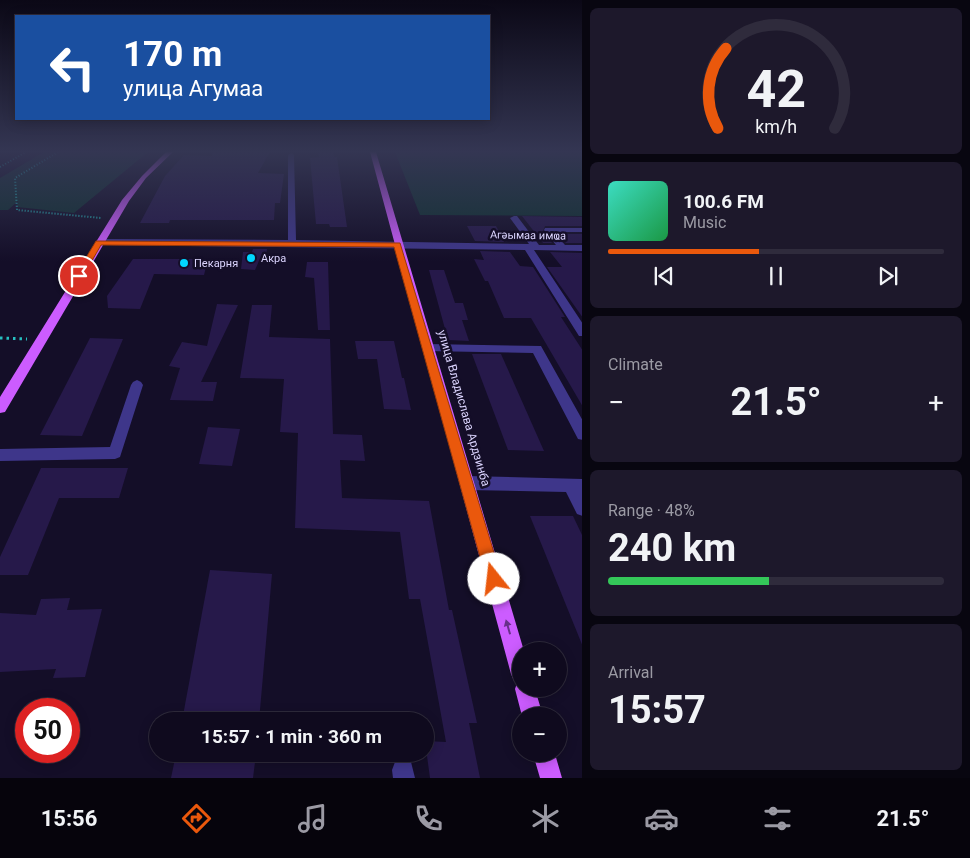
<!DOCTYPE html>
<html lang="en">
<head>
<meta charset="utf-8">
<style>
	body { margin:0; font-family:Roboto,sans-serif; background:#1d182b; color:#f1f3f6; height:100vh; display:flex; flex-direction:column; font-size:19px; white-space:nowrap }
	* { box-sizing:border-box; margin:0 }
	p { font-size:16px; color:#9b9aa4 }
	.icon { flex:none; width:28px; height:28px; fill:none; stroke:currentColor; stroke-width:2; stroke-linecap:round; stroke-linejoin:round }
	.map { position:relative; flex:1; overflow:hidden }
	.details { display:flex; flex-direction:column; gap:8px; padding:8px; background:#080610; width:388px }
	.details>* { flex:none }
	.banner { position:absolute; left:15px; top:15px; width:475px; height:105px; border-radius:0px; box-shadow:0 2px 12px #0003,0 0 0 1px #2f2b3c; background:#1a4fa0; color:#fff; overflow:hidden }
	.buttons { position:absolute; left:512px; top:642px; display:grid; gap:10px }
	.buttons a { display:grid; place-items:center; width:55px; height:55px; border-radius:50%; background:#0f0a1e; box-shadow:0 2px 12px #0003,0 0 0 1px #2f2b3c; font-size:25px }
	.speed { position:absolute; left:15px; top:698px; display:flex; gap:10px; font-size:25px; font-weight:700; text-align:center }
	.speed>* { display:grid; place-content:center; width:65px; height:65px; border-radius:50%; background:#0f0a1e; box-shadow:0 2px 12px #0003,0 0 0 1px #2f2b3c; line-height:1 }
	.speed .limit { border:8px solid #d22; background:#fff; color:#111 }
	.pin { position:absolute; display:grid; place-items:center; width:42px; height:42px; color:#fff; margin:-21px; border:2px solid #fff; border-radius:50%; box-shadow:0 1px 5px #0007 }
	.me { position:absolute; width:55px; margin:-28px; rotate:344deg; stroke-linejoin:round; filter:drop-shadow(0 0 4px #0008) }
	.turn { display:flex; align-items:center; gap:18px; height:105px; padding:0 25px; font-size:22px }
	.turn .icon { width:65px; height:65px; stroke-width:2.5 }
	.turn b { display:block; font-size:35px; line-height:42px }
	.big { font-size:38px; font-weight:700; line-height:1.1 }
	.details .card { flex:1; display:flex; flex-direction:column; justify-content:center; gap:8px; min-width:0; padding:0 18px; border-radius:8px; background:#1d182b }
	.details .dial { align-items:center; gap:0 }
	.dial svg { height:130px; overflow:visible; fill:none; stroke:#2f2b3c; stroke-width:7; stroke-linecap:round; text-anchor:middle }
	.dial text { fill:#f1f3f6; stroke:none }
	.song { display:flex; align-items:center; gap:15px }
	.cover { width:60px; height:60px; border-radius:8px; background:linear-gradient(135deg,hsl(170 70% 55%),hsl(140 70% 35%)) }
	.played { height:5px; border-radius:2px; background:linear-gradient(90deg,#ea580c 45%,#2f2b3c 45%) }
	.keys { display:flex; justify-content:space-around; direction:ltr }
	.heat { display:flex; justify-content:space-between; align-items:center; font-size:28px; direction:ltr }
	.charge { height:8px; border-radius:4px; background:linear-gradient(90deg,#34c759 48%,#2f2b3c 0) }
	.trip { position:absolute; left:149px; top:712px; width:285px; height:50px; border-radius:25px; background:#0f0a1e; box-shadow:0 2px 12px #0003,0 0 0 1px #2f2b3c; font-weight:700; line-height:50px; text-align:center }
	.tabs { display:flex; height:80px; justify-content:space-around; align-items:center; background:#06040c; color:#9b9aa4 }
	.tabs .icon { width:35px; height:35px }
	.tabs .active { color:#ea580c }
	.tabs b { font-size:22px; color:#f1f3f6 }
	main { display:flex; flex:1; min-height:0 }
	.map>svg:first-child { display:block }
	.green { fill:#113232 }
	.building { fill:#26194a }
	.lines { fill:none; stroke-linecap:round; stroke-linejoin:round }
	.path-far1 { stroke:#27c0c1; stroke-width:2; stroke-dasharray:1 2; stroke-linecap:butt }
	.path { stroke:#27c0c1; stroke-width:3; stroke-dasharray:2.5 4; stroke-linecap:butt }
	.minor { fill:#3e368a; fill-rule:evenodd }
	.major { fill:#cc5cff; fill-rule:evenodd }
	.oneway { fill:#673189 }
	.route { fill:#ea580c; stroke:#983908 }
	.poi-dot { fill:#01d6ff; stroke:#140e28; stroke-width:2 }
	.labels { text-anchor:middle; stroke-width:5; stroke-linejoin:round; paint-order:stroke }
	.far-street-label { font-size:11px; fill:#dcd5ff; stroke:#140e28 }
	.far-poi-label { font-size:11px; fill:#dcd5ff; stroke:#140e28; text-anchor:start }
	.street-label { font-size:12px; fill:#dcd5ff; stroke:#140e28 }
</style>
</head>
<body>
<main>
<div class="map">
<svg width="583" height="778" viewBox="0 0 583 778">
	<rect width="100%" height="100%" fill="#140e28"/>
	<!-- green -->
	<g class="green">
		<path d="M44,152H148L74,213L17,207L18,201L8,210H0V178Z"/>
		<path d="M395,152H582V216L420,215Z"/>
	</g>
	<!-- building -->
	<g class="building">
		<path d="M212,152H270L258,173L284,174L280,203H275L274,220H170L169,223H140L165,176L184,155L212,156Z"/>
		<path d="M318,152H333L334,157H337L347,227H330L329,224H316L310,158L319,157Z"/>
		<path d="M522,216L583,217V226H545L543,231L552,243H543Z"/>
		<path d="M467,226H496L504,242L475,241Z"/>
		<path d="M558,234H583V243H566Z"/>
		<path d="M253,249H267L265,263L259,261L255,270L241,269L243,252H252Z"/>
		<path d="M480,251L510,252L520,266L533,267L565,317H561L583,351V407L531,318H504L488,281H485L474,259L484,260Z"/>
		<path d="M550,252L583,253V318L547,267H562Z"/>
		<path d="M133,259H208L204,275L154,274L140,309L108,308L107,296Z"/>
		<path d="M307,262H328L330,330H318L314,278L305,277Z"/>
		<path d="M429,270H444L455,303H463L468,320H462L469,341L448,340Z"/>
		<path d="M217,304L238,305L201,382H217L213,401L170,400L180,368L169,366L182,342L207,346Z"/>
		<path d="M252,305H272L269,337L330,339L333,434L362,435L365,461L340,460L342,498L429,501L449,610H452L477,723H469L480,778H430L425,741L446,742L420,599H409L400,532L295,528L298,433L280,432L284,379L240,378Z"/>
		<path d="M90,338L123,339L82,436L40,435Z"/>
		<path d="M355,341H394L402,378H404L411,410L384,409L377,359H358Z"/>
		<path d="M472,354H501L544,451L508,450Z"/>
		<path d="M208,427L240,429L232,466L199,464Z"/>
		<path d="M41,468H128L119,498H59L28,575H0V557Z"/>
		<path d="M530,516H573L583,537V647Z"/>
		<path d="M210,570L272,574L259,721H182Z"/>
		<path d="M70,598L67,610L102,609L85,677L53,678L56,669L0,672V613L36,615L41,599Z"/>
		<path d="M176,754H256L253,778H171Z"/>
	</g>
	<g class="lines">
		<!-- path-far1 -->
		<g class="path-far1">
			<path d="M58,152L15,178L17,210L101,218"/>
			<path d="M0,167L26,152"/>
		</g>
		<!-- path -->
		<path class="path" d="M0,338L27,339"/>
		<!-- minor -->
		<g class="minor">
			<path d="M291,153L294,155L296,240L529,244L510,218L514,216H517L539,245H556L544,230L545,228H583V232H554L565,245H583V251L534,250L583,324V336H579L525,250L99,245L95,242L99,239L288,240V155Z"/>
			<path d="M428,344L541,346L583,421V440L578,439L533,353L424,351L422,348Z"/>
			<path d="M137,380L141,382L143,385L120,457L115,459L0,461V449L110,447L131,385L133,382Z"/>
			<path d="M467,476L583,479V516L577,514L566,492L467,490L462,488L460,483L462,478Z"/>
			<path d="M403,759L411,762L415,778H393L392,770L395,762Z"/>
		</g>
		<!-- major -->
		<g class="major">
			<path d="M166,152H173L146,178L129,201L5,412L0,413V397L122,200L142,176Z"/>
			<path d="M370,152H376L524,651H521V689H535L543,716H522L515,689L517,683L514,681L511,674Z"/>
			<path d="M533,754H555L562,778H540Z"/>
		</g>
	</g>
	<!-- one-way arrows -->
	<defs><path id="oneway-solid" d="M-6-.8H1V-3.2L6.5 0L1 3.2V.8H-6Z" transform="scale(1.25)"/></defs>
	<use class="oneway" href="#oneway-solid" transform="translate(508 627) rotate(-106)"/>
	<!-- sky -->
	<linearGradient id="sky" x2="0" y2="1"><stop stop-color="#0b0816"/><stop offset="0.58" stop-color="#343653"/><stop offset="1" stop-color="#343653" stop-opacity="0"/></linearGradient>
	<rect width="583" height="261" fill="url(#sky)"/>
	<!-- route -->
	<path class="route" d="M96,241L400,243L502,579L500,584L494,587L488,584L486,579L394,247L101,245L82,278H76L75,276Z"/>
	<!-- markers -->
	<g class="poi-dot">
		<circle cx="251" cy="258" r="5"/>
		<circle cx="184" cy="263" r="5"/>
	</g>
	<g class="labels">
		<!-- far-street labels -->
		<g class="far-street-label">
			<text transform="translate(528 235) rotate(1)" y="4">Агәымаа имҩа</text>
		</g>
		<!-- far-poi labels -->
		<g class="far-poi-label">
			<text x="261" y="262">Акра</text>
			<text x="194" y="267">Пекарня</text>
		</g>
		<!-- street labels -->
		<g class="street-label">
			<text transform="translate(464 408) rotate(74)" y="4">улица Владислава Ардзинба</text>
		</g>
	</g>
</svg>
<div class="buttons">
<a>+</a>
<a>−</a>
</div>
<div class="speed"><div class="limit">50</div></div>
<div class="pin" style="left:79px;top:276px;background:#d93025"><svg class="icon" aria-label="arrive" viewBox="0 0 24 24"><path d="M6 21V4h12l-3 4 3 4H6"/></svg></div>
<svg class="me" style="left:494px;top:579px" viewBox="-20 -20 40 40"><circle r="19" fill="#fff"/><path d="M0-13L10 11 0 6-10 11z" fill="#ea580c"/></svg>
<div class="trip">15:57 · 1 min · 360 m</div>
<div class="banner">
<div class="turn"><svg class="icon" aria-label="left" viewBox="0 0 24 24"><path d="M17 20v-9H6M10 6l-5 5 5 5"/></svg><div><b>170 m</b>улица Агумаа</div></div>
</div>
</div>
<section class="details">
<div class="card dial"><svg viewBox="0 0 100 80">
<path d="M14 69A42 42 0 1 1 86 69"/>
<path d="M14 69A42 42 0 0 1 19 20" stroke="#ea580c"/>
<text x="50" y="56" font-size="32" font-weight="700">42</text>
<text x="50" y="72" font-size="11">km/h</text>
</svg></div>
<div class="card">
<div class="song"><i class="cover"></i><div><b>100.6 FM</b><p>Music</p></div></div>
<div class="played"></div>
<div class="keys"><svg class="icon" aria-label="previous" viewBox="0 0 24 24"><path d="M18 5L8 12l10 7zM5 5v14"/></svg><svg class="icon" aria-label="pause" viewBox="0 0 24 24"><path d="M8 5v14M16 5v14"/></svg><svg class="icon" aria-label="next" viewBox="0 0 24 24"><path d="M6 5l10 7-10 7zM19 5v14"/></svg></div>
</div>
<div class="card"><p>Climate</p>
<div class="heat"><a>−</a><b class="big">21.5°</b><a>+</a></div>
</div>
<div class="card"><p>Range · 48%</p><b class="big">240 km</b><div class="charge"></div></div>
<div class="card"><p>Arrival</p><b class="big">15:57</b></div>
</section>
</main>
<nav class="tabs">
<b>15:56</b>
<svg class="icon active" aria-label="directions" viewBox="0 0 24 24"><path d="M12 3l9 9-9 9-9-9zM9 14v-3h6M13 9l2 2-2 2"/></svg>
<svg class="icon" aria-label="music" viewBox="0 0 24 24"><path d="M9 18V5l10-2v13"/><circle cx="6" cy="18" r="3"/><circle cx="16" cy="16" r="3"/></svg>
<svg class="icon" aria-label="phone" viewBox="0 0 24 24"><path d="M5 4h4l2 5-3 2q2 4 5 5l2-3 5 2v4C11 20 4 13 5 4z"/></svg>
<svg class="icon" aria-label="climate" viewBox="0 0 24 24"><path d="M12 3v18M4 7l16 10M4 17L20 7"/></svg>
<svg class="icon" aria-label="car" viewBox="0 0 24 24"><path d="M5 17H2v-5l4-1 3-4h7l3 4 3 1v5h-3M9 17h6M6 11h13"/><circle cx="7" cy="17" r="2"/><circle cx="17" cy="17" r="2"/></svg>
<svg class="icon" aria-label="filters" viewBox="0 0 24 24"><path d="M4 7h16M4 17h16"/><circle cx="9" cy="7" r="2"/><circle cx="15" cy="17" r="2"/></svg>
<b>21.5°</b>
</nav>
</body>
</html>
